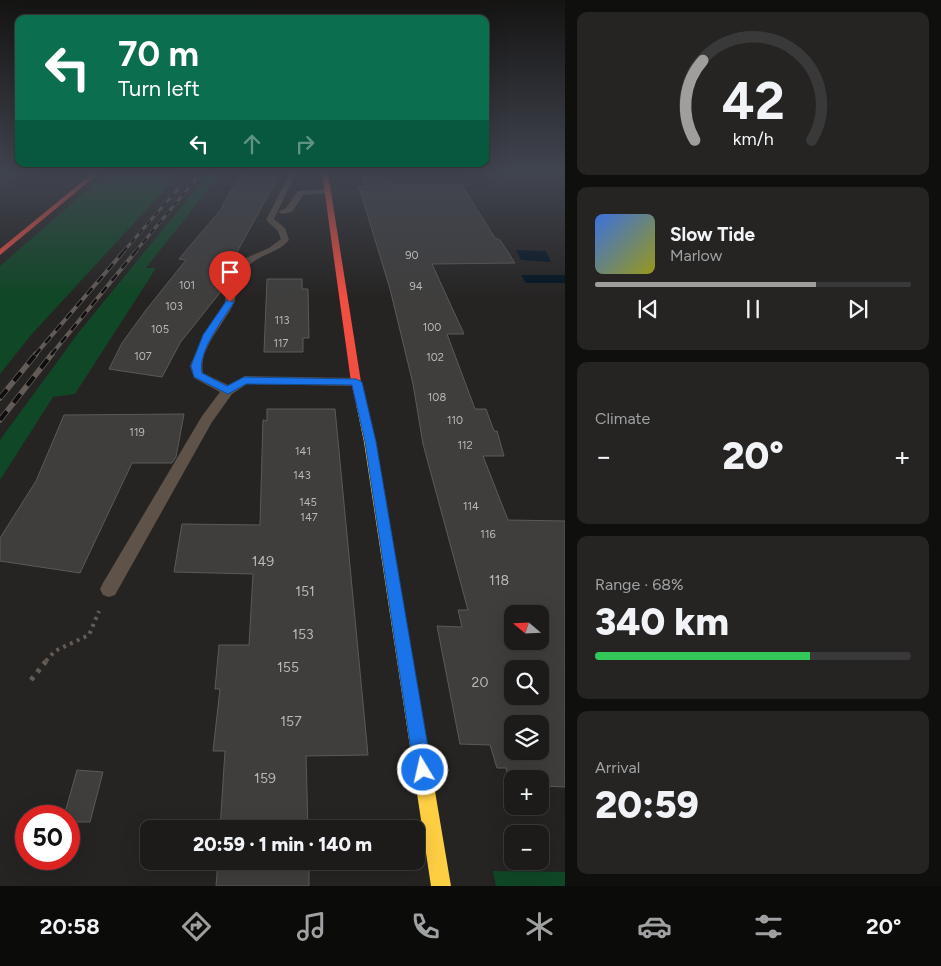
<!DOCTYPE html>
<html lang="en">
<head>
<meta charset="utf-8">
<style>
	body { margin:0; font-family:Figtree,sans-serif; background:#252423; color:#f1f3f6; height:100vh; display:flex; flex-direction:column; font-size:19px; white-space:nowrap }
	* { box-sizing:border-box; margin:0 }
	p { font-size:16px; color:#a0a1a2 }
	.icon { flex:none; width:28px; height:28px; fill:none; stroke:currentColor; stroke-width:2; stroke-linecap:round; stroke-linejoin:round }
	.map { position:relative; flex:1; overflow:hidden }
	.side { display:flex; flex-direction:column; gap:12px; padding:12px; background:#0f0f0e; width:376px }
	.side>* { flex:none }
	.hud { position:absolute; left:15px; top:15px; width:474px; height:152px; border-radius:10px; box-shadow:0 5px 20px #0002,0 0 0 1px #3a3939; background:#0b6e4f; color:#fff; overflow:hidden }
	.needle { width:32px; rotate:289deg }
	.tools { position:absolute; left:504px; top:605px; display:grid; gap:10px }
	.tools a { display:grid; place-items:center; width:45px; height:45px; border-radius:10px; background:#1c1b1a; box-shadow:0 5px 20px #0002,0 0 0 1px #3a3939; font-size:25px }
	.speed { position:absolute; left:15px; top:805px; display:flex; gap:10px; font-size:25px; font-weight:700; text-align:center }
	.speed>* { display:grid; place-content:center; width:65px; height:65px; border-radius:50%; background:#1c1b1a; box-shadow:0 5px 20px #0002,0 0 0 1px #3a3939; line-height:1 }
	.speed .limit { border:8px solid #d22; background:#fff; color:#111 }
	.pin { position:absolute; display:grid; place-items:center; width:42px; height:42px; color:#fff; margin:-51px -21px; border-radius:50% 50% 50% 0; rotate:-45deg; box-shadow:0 0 5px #0007 }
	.pin .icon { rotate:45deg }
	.me { position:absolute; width:55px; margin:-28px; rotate:351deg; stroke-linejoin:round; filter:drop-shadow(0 0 4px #0008) }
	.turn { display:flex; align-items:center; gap:18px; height:105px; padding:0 20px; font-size:22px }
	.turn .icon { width:65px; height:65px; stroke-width:2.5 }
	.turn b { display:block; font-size:35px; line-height:42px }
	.lanes { display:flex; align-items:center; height:48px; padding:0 20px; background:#0003; justify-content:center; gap:25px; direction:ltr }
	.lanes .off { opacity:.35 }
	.big { font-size:38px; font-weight:800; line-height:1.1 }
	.side .card { flex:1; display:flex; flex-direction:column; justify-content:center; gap:8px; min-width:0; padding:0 18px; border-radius:10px; background:#252423 }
	.side .dial { align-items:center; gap:0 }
	.dial svg { height:130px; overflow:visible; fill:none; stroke:#3a3939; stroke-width:7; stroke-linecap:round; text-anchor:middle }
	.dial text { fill:#f1f3f6; stroke:none }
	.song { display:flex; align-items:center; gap:15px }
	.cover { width:60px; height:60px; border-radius:8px; background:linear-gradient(135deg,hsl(220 70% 55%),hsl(60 70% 35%)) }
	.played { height:5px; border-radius:2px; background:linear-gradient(90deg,#a09e9d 70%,#3a3939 70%) }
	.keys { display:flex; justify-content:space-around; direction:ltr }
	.heat { display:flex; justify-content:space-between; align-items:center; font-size:28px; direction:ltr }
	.charge { height:8px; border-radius:4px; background:linear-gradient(90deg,#34c759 68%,#3a3939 0) }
	.trip { position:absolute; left:140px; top:820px; width:285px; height:50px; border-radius:10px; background:#1c1b1a; box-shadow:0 5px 20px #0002,0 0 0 1px #3a3939; font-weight:800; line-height:50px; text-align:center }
	.tabs { display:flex; height:80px; justify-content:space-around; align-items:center; background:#0b0b0a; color:#a0a1a2 }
	.tabs .icon { width:35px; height:35px }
	.tabs .current { color:#a09e9d }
	.tabs b { font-size:22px; color:#f1f3f6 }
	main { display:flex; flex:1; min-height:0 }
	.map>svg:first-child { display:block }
	.green { fill:#104726 }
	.water { fill:#031422 }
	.building { fill:#3f3e3d; stroke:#5c5a59; fill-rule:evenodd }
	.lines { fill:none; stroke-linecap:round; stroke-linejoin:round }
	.path-far1 { stroke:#645b54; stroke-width:4; stroke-dasharray:3 4.5; stroke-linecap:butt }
	.path { stroke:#645b54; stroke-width:5; stroke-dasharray:4 6; stroke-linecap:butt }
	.lane { fill:#5f5248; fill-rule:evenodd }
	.slow { fill:#ffcf43; fill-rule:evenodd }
	.jam { fill:#f24e42; fill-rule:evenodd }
	.rail-far2-casing { stroke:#625b56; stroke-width:3 }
	.rail-far1-casing { stroke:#625b56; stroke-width:4 }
	.rail-casing { stroke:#625b56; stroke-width:5.5 }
	.rail-far2 { stroke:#0f0d0d; stroke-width:2; stroke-dasharray:6; stroke-linecap:butt }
	.rail-far1 { stroke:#0f0d0d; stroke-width:2.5; stroke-dasharray:8; stroke-linecap:butt }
	.rail { stroke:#0f0d0d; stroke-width:4; stroke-dasharray:11; stroke-linecap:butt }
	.route { fill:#1a73e8; stroke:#114b97 }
	.labels { text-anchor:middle; stroke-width:5; stroke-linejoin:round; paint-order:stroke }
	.number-label { font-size:11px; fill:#b9b8b6 }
	.near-number-label { font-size:14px; fill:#b9b8b6 }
</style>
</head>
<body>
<main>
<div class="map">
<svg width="565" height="886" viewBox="0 0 565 886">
	<rect width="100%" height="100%" fill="#262423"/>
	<!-- green -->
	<g class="green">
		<path d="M107,173H180L31,335L0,374V266Z"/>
		<path d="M209,173H221L146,268H156L75,394L53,397L0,480V440L79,332Z"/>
		<path d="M493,871L565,872V886H496Z"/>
	</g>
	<!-- water -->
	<g class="water">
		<path d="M516,250L546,251L551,262L521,260Z"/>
		<path d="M521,275H565V283H526Z"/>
	</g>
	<!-- building -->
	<g class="building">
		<path d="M244,173H280L236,254L217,278H230L226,285L180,343L162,377L109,369L122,343L146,310L186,260L179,259L224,206H222L242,174Z"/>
		<path d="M361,173H386L392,184H461L495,238L500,240L515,263L432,264L464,334H447L475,409H486L494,431H497L504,456H483L508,520L565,521V787L540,786V779H512V785H511L506,768H497L490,745L460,744L437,626L462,627L458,610H468L423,444L413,384L390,289L359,187H366ZM512,614H540V641H512ZM512,669H540V696H512ZM512,724H540V751H512Z"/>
		<path d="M267,279H302V289H308L309,338H303V352H264Z"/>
		<path d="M267,409H335L368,755L306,756L308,829H220L225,751H213L220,689H215L219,645H249L253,574L174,572L182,524L260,525L263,420L267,421Z"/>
		<path d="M184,414L176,457L172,463H132L80,573L0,561V538L36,481L64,415Z"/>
		<path d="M77,770L103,772L90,822H69V816H64Z"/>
		<path d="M218,861H309V886H216Z"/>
	</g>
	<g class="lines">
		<!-- path-far1 -->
		<path class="path-far1" d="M46,661L55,651L89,635L99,611"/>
		<!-- path -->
		<path class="path" d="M31,680L47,660"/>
		<!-- lane -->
		<g class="lane">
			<path d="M290,173H296L274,219L285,228L289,240C279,252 265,253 253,262C246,266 239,280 236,288C235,293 236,299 234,303C225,323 198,349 203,373L228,385L245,376L356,378L362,382L356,386L247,384L232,394L212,422L115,595L109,597L103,595L100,589L103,583L202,416L220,392L194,378L190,366L203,335L225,302L226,289L237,269L246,258L269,248L281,239L278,231L266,220Z"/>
			<path d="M327,189H330V193L303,195L292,212L282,214L278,212L286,208L298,191Z"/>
		</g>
		<!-- slow -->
		<path class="slow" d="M361,400L366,404L376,442L451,886H431L364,442L356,404Z"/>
		<!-- jam -->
		<g class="jam">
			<path d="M93,173H99L0,255V249Z"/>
			<path d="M322,173H328L361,382L366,404L361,408L356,404L351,382Z"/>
		</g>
		<defs>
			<g id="rail-far2">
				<path d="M123,252L178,189"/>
				<path d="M135,252L201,173"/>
			</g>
			<g id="rail-far1">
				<path d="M35,355L124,251"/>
				<path d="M51,355L136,251"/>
			</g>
			<g id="rail">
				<path d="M0,398L36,354"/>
				<path d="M0,420L52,354"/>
			</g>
		</defs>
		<!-- rail-far2 casing -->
		<use href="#rail-far2" class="rail-far2-casing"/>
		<!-- rail-far1 casing -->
		<use href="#rail-far1" class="rail-far1-casing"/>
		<!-- rail casing -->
		<use href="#rail" class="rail-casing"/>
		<!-- rail-far2 -->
		<use href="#rail-far2" class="rail-far2"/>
		<!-- rail-far1 -->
		<use href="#rail-far1" class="rail-far1"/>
		<!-- rail -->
		<use href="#rail" class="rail"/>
	</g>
	<!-- sky -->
	<linearGradient id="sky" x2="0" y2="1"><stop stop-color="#151413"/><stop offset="0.58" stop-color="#414550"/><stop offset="1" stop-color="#414550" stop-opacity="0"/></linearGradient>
	<rect width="565" height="297" fill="url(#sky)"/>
	<!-- route -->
	<path class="route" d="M227,300L234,302C223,320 197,352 202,373L227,386L244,377L356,379L362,382L376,442L432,770L429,777L423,779L416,777L414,770L365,442L352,385L246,384L228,394L194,377L191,366L203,335Z"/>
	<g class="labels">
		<!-- number labels -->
		<g class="number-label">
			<text x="412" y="259">90</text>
			<text x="187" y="289">101</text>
			<text x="416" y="290">94</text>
			<text x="174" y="310">103</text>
			<text x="282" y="324">113</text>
			<text x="432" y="331">100</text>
			<text x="160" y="333">105</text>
			<text x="281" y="347">117</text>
			<text x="143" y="360">107</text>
			<text x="435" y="361">102</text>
			<text x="437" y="401">108</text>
			<text x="455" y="424">110</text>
			<text x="137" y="436">119</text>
			<text x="465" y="449">112</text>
			<text x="303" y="455">141</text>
			<text x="302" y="479">143</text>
			<text x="308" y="506">145</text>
			<text x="471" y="510">114</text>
			<text x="309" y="521">147</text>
			<text x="488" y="538">116</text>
		</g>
		<!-- near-number labels -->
		<g class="near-number-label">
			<text x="263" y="566">149</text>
			<text x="499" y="585">118</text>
			<text x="305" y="596">151</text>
			<text x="303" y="639">153</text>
			<text x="288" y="672">155</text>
			<text x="480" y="687">20</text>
			<text x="291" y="726">157</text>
			<text x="265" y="783">159</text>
		</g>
	</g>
</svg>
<div class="tools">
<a><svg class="needle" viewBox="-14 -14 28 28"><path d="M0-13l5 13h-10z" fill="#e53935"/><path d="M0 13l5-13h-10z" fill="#a0a1a2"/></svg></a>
<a><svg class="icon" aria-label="search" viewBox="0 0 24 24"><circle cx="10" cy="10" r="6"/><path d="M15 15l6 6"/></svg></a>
<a><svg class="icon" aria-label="layers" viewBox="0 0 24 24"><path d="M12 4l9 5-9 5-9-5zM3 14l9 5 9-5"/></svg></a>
<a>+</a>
<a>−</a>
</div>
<div class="speed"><div class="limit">50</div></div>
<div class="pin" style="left:230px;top:302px;background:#d93025"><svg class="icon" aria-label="arrive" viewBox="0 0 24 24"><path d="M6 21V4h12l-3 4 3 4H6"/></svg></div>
<svg class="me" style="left:423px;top:770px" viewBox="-20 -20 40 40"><circle r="17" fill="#1a73e8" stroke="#fff" stroke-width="3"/><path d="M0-11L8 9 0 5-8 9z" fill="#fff"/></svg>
<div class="trip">20:59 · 1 min · 140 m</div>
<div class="hud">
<div class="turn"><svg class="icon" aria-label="left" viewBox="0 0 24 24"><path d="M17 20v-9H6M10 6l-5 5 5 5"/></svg><div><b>70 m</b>Turn left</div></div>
<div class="lanes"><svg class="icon" aria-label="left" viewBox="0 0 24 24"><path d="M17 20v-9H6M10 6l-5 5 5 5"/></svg><svg class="icon off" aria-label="ahead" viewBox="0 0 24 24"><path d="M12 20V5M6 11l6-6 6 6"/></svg><svg class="icon off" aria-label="right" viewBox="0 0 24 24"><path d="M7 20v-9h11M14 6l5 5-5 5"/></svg></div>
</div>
</div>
<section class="side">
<div class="card dial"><svg viewBox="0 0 100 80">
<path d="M14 69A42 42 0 1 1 86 69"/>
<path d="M14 69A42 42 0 0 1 19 20" stroke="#a09e9d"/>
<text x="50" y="56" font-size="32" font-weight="700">42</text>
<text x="50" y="72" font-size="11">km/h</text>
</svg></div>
<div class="card">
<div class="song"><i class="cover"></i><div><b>Slow Tide</b><p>Marlow</p></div></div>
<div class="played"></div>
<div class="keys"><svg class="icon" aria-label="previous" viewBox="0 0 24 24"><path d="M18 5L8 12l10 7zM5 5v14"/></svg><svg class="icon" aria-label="pause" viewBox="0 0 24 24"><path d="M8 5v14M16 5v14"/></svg><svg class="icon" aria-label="next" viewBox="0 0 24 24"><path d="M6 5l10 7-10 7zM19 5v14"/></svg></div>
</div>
<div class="card"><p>Climate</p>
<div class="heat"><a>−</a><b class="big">20°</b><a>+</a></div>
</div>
<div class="card"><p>Range · 68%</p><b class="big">340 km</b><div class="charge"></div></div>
<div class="card"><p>Arrival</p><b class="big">20:59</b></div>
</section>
</main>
<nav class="tabs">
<b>20:58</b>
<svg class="icon current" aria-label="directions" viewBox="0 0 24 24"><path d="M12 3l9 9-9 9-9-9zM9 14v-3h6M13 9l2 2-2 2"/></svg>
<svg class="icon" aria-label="music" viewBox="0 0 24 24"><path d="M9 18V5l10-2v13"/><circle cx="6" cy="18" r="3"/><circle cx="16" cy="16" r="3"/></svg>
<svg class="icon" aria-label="phone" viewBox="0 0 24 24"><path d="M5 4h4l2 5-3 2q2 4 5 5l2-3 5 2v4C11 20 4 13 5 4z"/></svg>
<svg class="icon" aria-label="climate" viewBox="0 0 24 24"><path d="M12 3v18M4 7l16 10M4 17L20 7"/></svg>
<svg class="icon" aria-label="car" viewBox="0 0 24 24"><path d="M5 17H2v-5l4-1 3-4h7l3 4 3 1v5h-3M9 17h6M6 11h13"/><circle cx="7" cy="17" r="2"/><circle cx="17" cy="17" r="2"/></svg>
<svg class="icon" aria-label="filters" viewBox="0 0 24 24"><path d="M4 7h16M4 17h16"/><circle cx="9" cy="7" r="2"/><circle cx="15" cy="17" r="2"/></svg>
<b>20°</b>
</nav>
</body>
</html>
